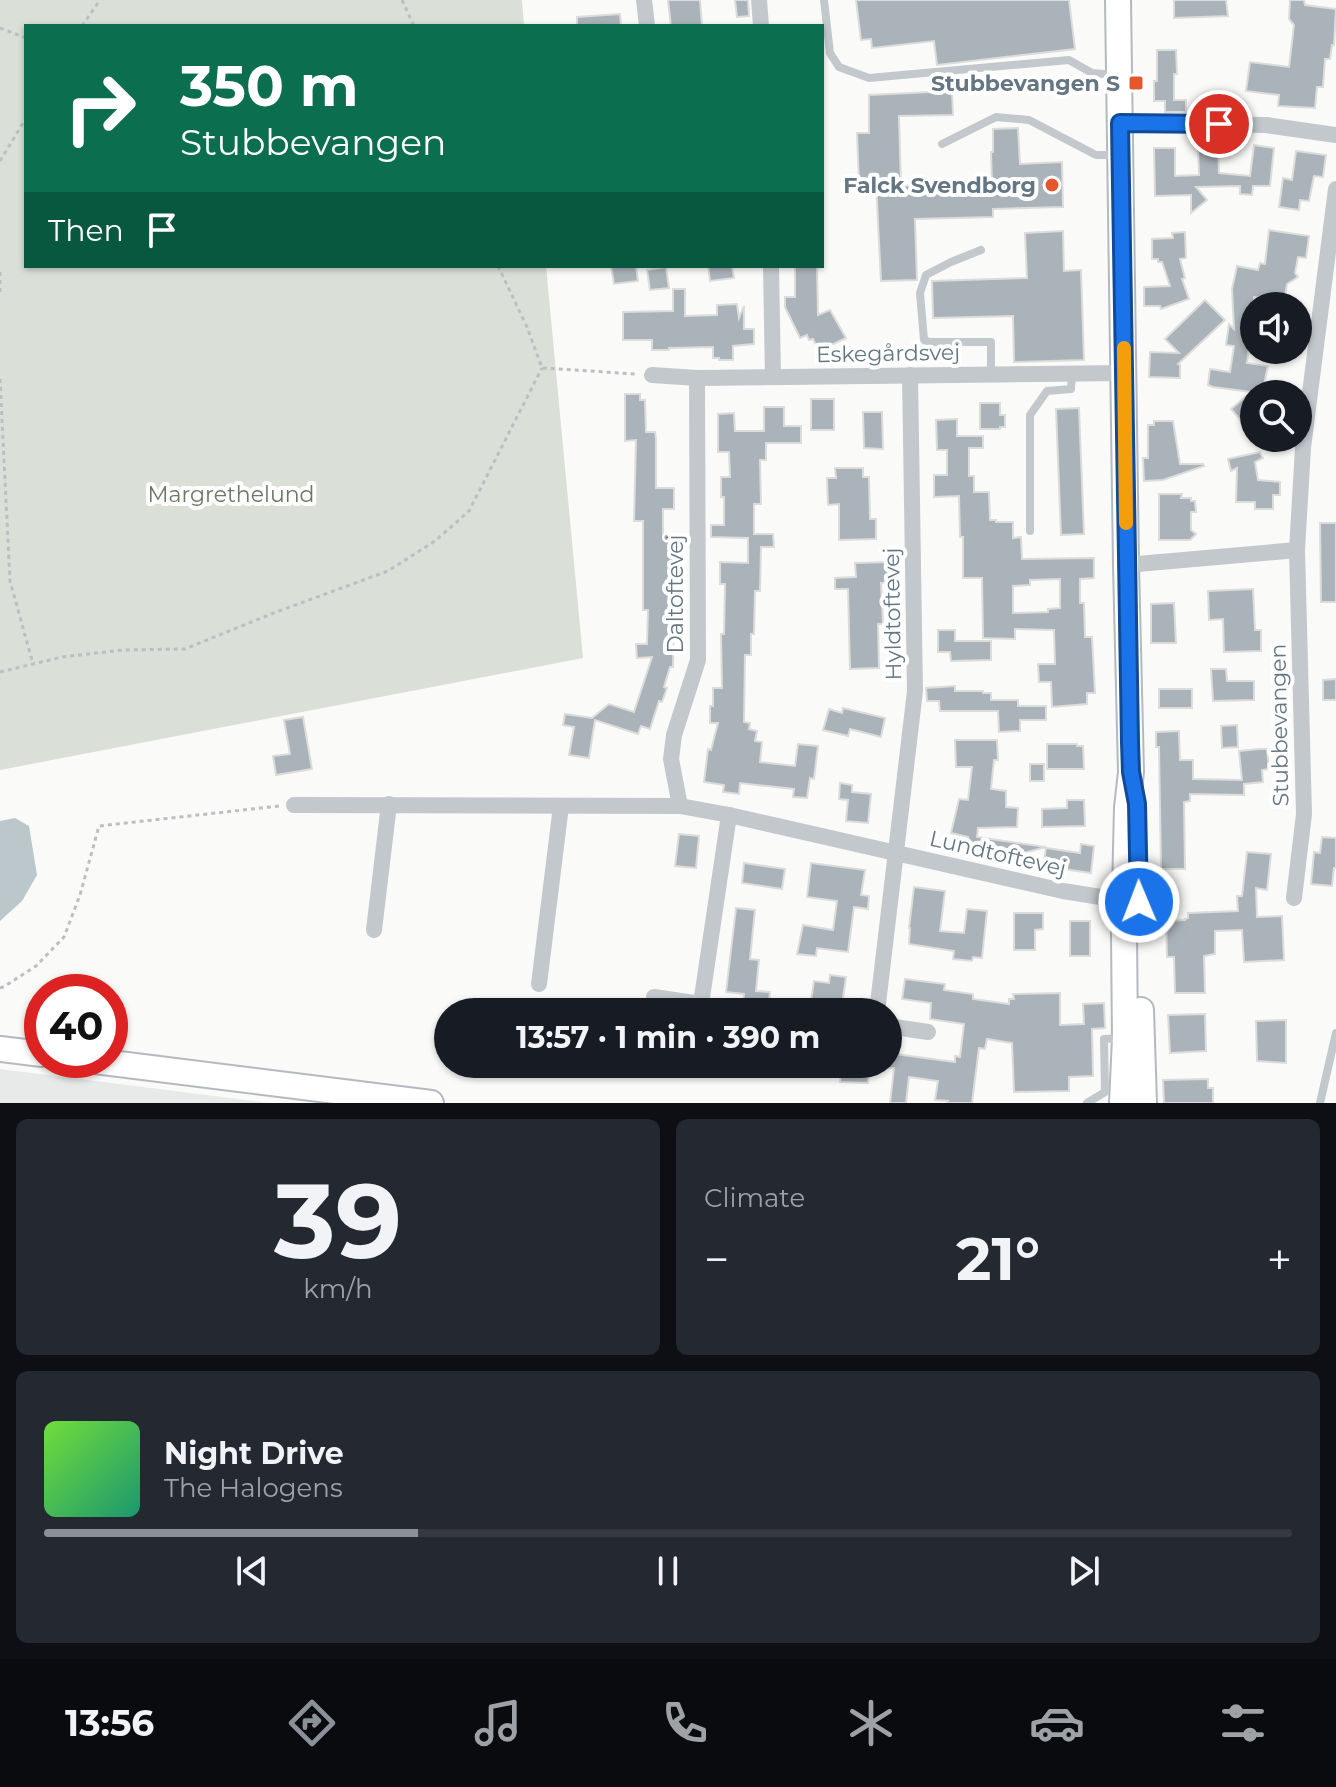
<!DOCTYPE html>
<html lang="en">
<head>
<meta charset="utf-8">
<style>
	body { margin:0; font-family:Montserrat,sans-serif; background:#242831; color:#f1f3f6; height:100vh; display:flex; flex-direction:column; font-size:30px; white-space:nowrap }
	* { box-sizing:border-box; margin:0 }
	p { font-size:26px; color:#9ea1a6 }
	.icon { flex:none; width:44px; height:44px; fill:none; stroke:currentColor; stroke-width:2; stroke-linecap:round; stroke-linejoin:round }
	.map { position:relative; height:1103px; overflow:hidden }
	.panel { display:flex; flex-direction:column; gap:16px; padding:16px; background:#0d0f14; flex:1 }
	.panel>* { flex:none }
	.guide { position:absolute; left:24px; top:24px; width:800px; height:244px; border-radius:0px; box-shadow:0 2px 6px #0004; background:#0b6e4f; color:#fff; overflow:hidden }
	.fabs { position:absolute; left:1240px; top:292px; display:grid; gap:16px }
	.fabs a { display:grid; place-items:center; width:72px; height:72px; border-radius:50%; background:#171b24; box-shadow:0 2px 6px #0004; font-size:40px }
	.speed { position:absolute; left:24px; top:974px; display:flex; gap:16px; font-size:40px; font-weight:700; text-align:center }
	.speed>* { display:grid; place-content:center; width:104px; height:104px; border-radius:50%; background:#171b24; box-shadow:0 2px 6px #0004; line-height:1 }
	.speed .limit { border:12px solid #d22; background:#fff; color:#111 }
	.pin { position:absolute; display:grid; place-items:center; width:68px; height:68px; color:#fff; margin:-34px; border:4px solid #fff; border-radius:50%; box-shadow:0 2px 8px #0007 }
	.me { position:absolute; width:88px; margin:-44px; rotate:359deg; stroke-linejoin:round; filter:drop-shadow(0 0 6px #0008) }
	.turn { display:flex; align-items:center; gap:28px; height:168px; padding:0 24px; font-size:36px }
	.turn .icon { width:104px; height:104px; stroke-width:2.5 }
	.turn b { display:block; font-size:56px; line-height:68px }
	.then { display:flex; align-items:center; height:76px; padding:0 24px; background:#0003; gap:16px; font-size:30px }
	.big { font-size:60px; font-weight:700; line-height:1.1 }
	.panel .card { flex:1; display:flex; flex-direction:column; justify-content:center; gap:12px; min-width:0; padding:0 28px; border-radius:12px; background:#242831 }
	.panel .dial { align-items:center; gap:0 }
	.dial b { font-size:104px; line-height:1 }
	.song { display:flex; align-items:center; gap:24px }
	.cover { width:96px; height:96px; border-radius:12px; background:linear-gradient(135deg,hsl(100 70% 55%),hsl(160 70% 35%)) }
	.played { height:8px; border-radius:4px; background:linear-gradient(90deg,#8c9099 30%,#363941 30%) }
	.keys { display:flex; justify-content:space-around; direction:ltr }
	.heat { display:flex; justify-content:space-between; align-items:center; font-size:44px; direction:ltr }
	.panel .tiles { flex:1; display:grid; gap:16px; grid-template-columns:1fr 1fr }
	.card:last-child { grid-column:span 2 }
	.trip { position:absolute; left:434px; top:998px; width:468px; height:80px; border-radius:40px; background:#171b24; box-shadow:0 2px 6px #0004; font-weight:700; line-height:80px; text-align:center }
	.menu { display:flex; height:128px; justify-content:space-around; align-items:center; background:#090b0e; color:#9ea1a6 }
	.menu .icon { width:56px; height:56px }
	.menu .on { color:#8c9099 }
	.menu b { font-size:36px; color:#f1f3f6 }
	.map>svg:first-child { display:block }
	.built { fill:#e8e9e9 }
	.green { fill:#dadfd7 }
	.water { fill:#bbc7cb }
	.building { fill:#aab3b9; stroke:#dcdcda; stroke-width:2; fill-rule:evenodd }
	.lines { fill:none; stroke-linecap:round; stroke-linejoin:round }
	.secondary-casing { stroke:#b3babf; stroke-width:28 }
	.path { stroke:#bbbfc2; stroke-width:3; stroke-dasharray:4 4; stroke-linecap:butt }
	.lane { stroke:#c3c8cc; stroke-width:8 }
	.street { stroke:#c3c8cc; stroke-width:16 }
	.secondary { stroke:#fff; stroke-width:24 }
	.route-casing { stroke:#114b97; stroke-width:20 }
	.route { stroke:#1a73e8; stroke-width:14 }
	.slow { stroke:#f59e0b; stroke-width:14 }
	.poi-dot { fill:#e4572e; stroke:#fff; stroke-width:3 }
	.labels { text-anchor:middle; stroke-width:8; stroke-linejoin:round; paint-order:stroke }
	.poi-label { font-size:22px; font-weight:bold; fill:#657683; stroke:#fff; text-anchor:end }
	.street-label { font-size:22px; fill:#657683; stroke:#fff }
	.park-label { font-size:22px; fill:#687a64; stroke:#fff }
</style>
</head>
<body>
<div class="map">
<svg width="1336" height="1103" viewBox="0 0 1336 1103">
	<rect width="100%" height="100%" fill="#fafaf8"/>
	<!-- built -->
	<path class="built" d="M0,1069L270,1103H0Z"/>
	<!-- green -->
	<path class="green" d="M0,0H522L524,26H26V266H546L583,658L0,770Z"/>
	<!-- water -->
	<path class="water" d="M15,818L29,826L37,875L22,901L0,921V821Z"/>
	<!-- building -->
	<g class="building">
		<path d="M668,0H700L702,26H671Z"/>
		<path d="M735,0H748L749,16L737,17Z"/>
		<path d="M856,0H1069L1075,49L937,65L934,41L872,48L871,39L861,40Z"/>
		<path d="M1174,0H1226L1228,16L1174,18Z"/>
		<path d="M1290,0H1304L1305,5L1336,9L1334,45H1332L1330,59H1325L1323,87H1317L1315,108L1278,106L1279,95L1246,91L1250,62L1289,67L1294,25L1289,19Z"/>
		<path d="M620,14L621,26H577V17Z"/>
		<path d="M1157,50H1176L1177,74H1174V100H1186V112H1165V101H1154V81H1157Z"/>
		<path d="M952,91L953,115L899,116L901,186L992,183L991,152H993V129L1018,128L1020,164L1062,162L1063,207L993,209V217L915,219L917,280L881,281L876,182L859,183L857,133H869V95Z"/>
		<path d="M1254,145L1274,148L1270,186H1253L1252,195L1240,194V186L1196,187L1207,200L1191,213V195L1155,196L1154,148H1175V176L1199,175L1198,147L1218,146L1219,173L1250,176Z"/>
		<path d="M1296,151L1326,155L1323,177L1314,176L1309,201L1300,200L1299,210L1279,207L1283,178L1292,180Z"/>
		<path d="M1269,230L1309,236L1306,258L1298,257L1295,273L1298,277L1287,284L1284,302L1254,297V341L1250,340L1249,344L1254,349L1249,348L1247,363L1268,366L1262,394L1254,393V428L1247,420L1243,423L1231,409L1251,392L1213,387L1208,385L1210,369L1230,372L1234,346L1226,345L1229,324L1234,329L1232,289L1237,266L1258,270L1260,263L1265,264Z"/>
		<path d="M1063,231L1064,271L1081,270L1084,360L1014,362L1013,316L933,318L932,281L1027,278L1025,233Z"/>
		<path d="M1185,232L1186,258L1180,259L1185,278L1182,279L1189,299L1161,309L1160,306H1144V287L1170,286L1162,262H1158V259H1152V239L1173,238L1172,233Z"/>
		<path d="M611,266H636L638,281L614,284Z"/>
		<path d="M708,266H732L734,278L710,281Z"/>
		<path d="M795,266H817L818,315L830,310L846,338L819,351L813,339L809,340L807,335L800,338L785,307V297H795Z"/>
		<path d="M666,267L669,288L650,290L647,270Z"/>
		<path d="M673,289H685V316L717,315V305L737,304L739,318L744,306V329H754V344L733,346V360H719V358H713V347L669,348V350H652V340H623V312L673,311Z"/>
		<path d="M1205,300L1225,320L1178,364L1180,365V378L1149,377L1150,352L1179,353L1165,339Z"/>
		<path d="M625,394H640V400H645L646,432H655L656,439V488H674V509H663V534H676V604H674L673,667H670L664,687L667,688L662,702L659,701L650,729L641,726L638,734L595,720L589,758L569,755L574,727L563,725L565,714L592,718L609,704L634,712L652,657L637,658L636,644H647L648,610H643V521H634L636,440L625,441Z"/>
		<rect x="811" y="399" width="23" height="31"/>
		<path d="M980,403H1000V415H1005V427H1000V429H980Z"/>
		<path d="M764,407H784V426H801V443H766V460H760L761,504H754V534H773L774,547H761L760,591H755L754,634H751V655H745L744,722L750,723L749,729L757,731L755,741L762,742L760,762L795,766L798,744L818,746L814,779L810,778L807,798L793,797L794,789L740,783L739,794L723,792L724,785L704,782L708,749L711,750L718,723H710V706H713V688H722L721,634H724L725,584H720V562L748,563V538L711,537V525H724V497H721V477H730L729,452H718V414L734,413L735,431H764Z"/>
		<path d="M1079,408L1084,534L1061,535L1056,409Z"/>
		<path d="M863,412H882L883,449L864,448Z"/>
		<path d="M957,419V436H983V448H969V476H974V492H989L990,520H996V522H1013V538L1021,537L1022,559L1094,558V578L1080,579V603H1084L1085,637H1092L1095,693H1087V704L1052,707L1051,682H1039L1038,664H1055L1054,630L1015,629V639L983,638L982,578H963V537H960L959,496L934,497V475H947V450H937L936,420ZM1060,579V608L1048,609V612L1013,613V586L1030,585V580Z"/>
		<path d="M1154,421H1173L1180,464H1203L1204,466L1163,480L1144,481L1143,458H1148V425H1154Z"/>
		<path d="M1260,452L1263,458L1255,462L1258,480L1280,482V495H1273V509H1255V502H1236L1237,468L1231,471L1228,459Z"/>
		<path d="M835,468H863V477H869L870,519H876V539L839,540V504L828,505L827,478H836Z"/>
		<path d="M1159,494H1182L1181,498H1191V501H1195L1196,512H1191V530L1196,534L1190,540H1159Z"/>
		<path d="M1320,523H1336V602H1321Z"/>
		<path d="M893,562L894,578H886L887,583H881L883,624H878L879,668L850,669L848,589H835V578L856,577L855,563Z"/>
		<path d="M1253,589L1255,630H1261V651L1224,652L1223,619L1209,620L1208,591Z"/>
		<path d="M1174,603L1176,643H1151V604Z"/>
		<path d="M938,630H955V641H991V660L951,661L950,652H938Z"/>
		<path d="M1211,669H1226L1227,681H1254V700L1213,701Z"/>
		<path d="M1336,679V700H1323V680Z"/>
		<path d="M955,686V691H983V693H991V700H1018V706H1046V720H1020V731L999,732L998,711H940L939,701H927L926,688Z"/>
		<rect x="1159" y="689" width="33" height="19"/>
		<path d="M843,708L885,718L881,737L850,729L848,736L823,730L829,709L842,713Z"/>
		<path d="M303,717L312,769L276,775L273,756L290,754L284,720Z"/>
		<path d="M1237,725L1238,747L1222,748L1221,726Z"/>
		<path d="M1179,731L1180,760H1193V779L1242,780L1239,751L1259,749H1267L1269,769L1262,770L1263,782L1244,784V795L1190,794V801L1184,802L1185,869H1161L1159,747H1156V732Z"/>
		<path d="M955,740H997L998,760H994L991,789L1006,791V807L1018,808L1017,827L978,828L977,837L1046,847L1005,858L965,848L968,837L951,833L959,799L968,800L972,767H956Z"/>
		<path d="M1047,744H1077V746H1083L1084,769H1047Z"/>
		<rect x="1030" y="764" width="14" height="17"/>
		<path d="M840,783L852,785V792L871,794L868,823L846,821L848,800L839,799Z"/>
		<path d="M1067,800H1084L1085,826L1042,827V809L1067,808Z"/>
		<path d="M679,834L699,836L696,868L675,866Z"/>
		<path d="M1322,837L1336,838V868H1334L1332,886L1311,884L1314,852L1320,853Z"/>
		<path d="M1081,844L1094,846L1091,873L1043,866L1046,848L1080,853Z"/>
		<path d="M1247,852L1271,854L1267,890L1256,888L1257,917L1282,916L1284,960L1244,962L1242,930L1215,931V954L1204,956L1205,993H1175L1174,957H1167L1166,921L1185,920V919L1188,918V913L1238,911L1237,896H1242Z"/>
		<path d="M744,863L785,869L782,889L742,883Z"/>
		<path d="M811,863L865,870L861,895L869,896L868,909L854,907L848,952L817,948L816,956L797,954L803,925L833,930L837,901L807,897Z"/>
		<path d="M914,887L945,891L940,931L964,933L967,909L987,911L982,958L973,957L972,961L953,959L954,951L909,944L910,928H909Z"/>
		<path d="M736,908L755,910L750,959L759,960L756,991L770,992L768,1012H742L744,994L726,992Z"/>
		<path d="M1014,913H1043V929L1035,930V950H1014Z"/>
		<rect x="1070" y="921" width="20" height="35"/>
		<path d="M830,975L846,977L841,1012H802L803,999L811,1000L814,981L829,983Z"/>
		<path d="M905,979L945,984L944,990L973,994V999L1009,1004V999H1014L1013,994L1060,993V1025L1084,1024L1083,1004L1104,1003L1105,1028L1092,1029L1093,1076L1069,1077V1091L1014,1092L1012,1043L987,1039L985,1049L979,1048L972,1103H947L948,1101L935,1100L938,1081L909,1077L906,1103H890L894,1068H888V1053L955,1062V1056L960,1057L964,1024L930,1019L931,1003L902,999Z"/>
		<path d="M1205,1014L1206,1051L1170,1053L1168,1015Z"/>
		<path d="M1286,1020V1063L1257,1061L1256,1021Z"/>
		<path d="M842,1064L870,1066L868,1083L840,1082Z"/>
		<path d="M1208,1079V1088H1213V1103H1164L1163,1080Z"/>
	</g>
	<g class="lines">
		<defs>
			<g id="secondary">
				<path d="M1118,0L1126,565L1131,772L1127,808L1124,933L1125,1038L1122,1103"/>
				<path d="M1141,1010L1144,1103"/>
				<path d="M0,1049L42,1054"/>
				<path d="M87,1060L431,1103"/>
			</g>
		</defs>
		<!-- secondary casing -->
		<use href="#secondary" class="secondary-casing"/>
		<!-- path -->
		<g class="path">
			<path d="M402,0L414,26"/>
			<path d="M82,26L100,0"/>
			<path d="M0,28L26,38"/>
			<path d="M0,161L26,118"/>
			<path d="M498,266L527,327L542,368L636,374"/>
			<path d="M0,272V296"/>
			<path d="M0,379L10,581L33,664"/>
			<path d="M0,672L62,657L123,650L185,649L279,611L388,571L435,541L469,511L542,368"/>
			<path d="M0,988L5,986L36,966L64,937L80,895L99,826L279,806"/>
		</g>
		<!-- lane -->
		<g class="lane">
			<path d="M824,0L830,53L839,67L869,78L1069,60L1092,73L1118,75"/>
			<path d="M942,144L996,117L1029,120L1096,155H1116"/>
			<path d="M981,250L951,262L926,275L920,293L924,340L929,342H991V374"/>
			<path d="M1030,531V415L1047,391L1071,389L1072,374"/>
			<path d="M1087,1103L1105,1092L1104,1039L1121,1038"/>
			<path d="M1320,1103L1336,1033"/>
		</g>
		<!-- street -->
		<g class="street">
			<path d="M644,0L647,26"/>
			<path d="M759,0L761,26"/>
			<path d="M1120,123L1266,125L1336,135"/>
			<path d="M771,266L773,377"/>
			<path d="M652,375L697,378L1125,373"/>
			<path d="M1126,565L1297,550"/>
			<path d="M294,805L680,806L729,815L1063,891L1126,901L1139,902"/>
			<path d="M680,806L671,759L674,735L698,660L697,378"/>
			<path d="M1294,898L1304,814L1297,550L1303,448L1336,189"/>
			<path d="M374,930L389,804"/>
			<path d="M539,984L561,806"/>
			<path d="M654,997L701,1004L729,815"/>
			<path d="M877,1012L915,691L910,375"/>
			<path d="M888,1026L928,1032"/>
		</g>
		<!-- secondary -->
		<use href="#secondary" class="secondary"/>
	</g>
	<g class="lines">
		<defs>
			<path id="route" d="M1139,902L1137,804L1131,772L1130,742L1120,123L1219,124"/>
		</defs>
		<!-- route casing -->
		<use href="#route" class="route-casing"/>
		<!-- route -->
		<use href="#route" class="route"/>
		<!-- slow -->
		<path class="slow" d="M1124,348L1126,523"/>
	</g>
	<!-- markers -->
	<g class="poi-dot">
		<rect x="1128" y="75" width="16" height="16" rx="4"/>
		<circle cx="1052" cy="185" r="8"/>
	</g>
	<g class="labels">
		<!-- poi labels -->
		<g class="poi-label">
			<text x="1120" y="91">Stubbevangen S</text>
			<text x="1036" y="193">Falck Svendborg</text>
		</g>
		<!-- street labels -->
		<g class="street-label">
			<text transform="translate(888 353) rotate(-1)" y="8">Eskegårdsvej</text>
			<text transform="translate(675 594) rotate(-90)" y="8">Daltoftevej</text>
			<text transform="translate(892 614) rotate(-91)" y="8">Hyldtoftevej</text>
			<text transform="translate(1279 725) rotate(-91)" y="8">Stubbevangen</text>
			<text transform="translate(998 853) rotate(13)" y="8">Lundtoftevej</text>
		</g>
		<!-- park labels -->
		<g class="park-label">
			<text x="231" y="502">Margrethelund</text>
		</g>
	</g>
</svg>
<div class="fabs">
<a><svg class="icon" aria-label="sound" viewBox="0 0 24 24"><path d="M4 9h4l5-4v14l-5-4H4zM17 9q2 3 0 6"/></svg></a>
<a><svg class="icon" aria-label="search" viewBox="0 0 24 24"><circle cx="10" cy="10" r="6"/><path d="M15 15l6 6"/></svg></a>
</div>
<div class="speed"><div class="limit">40</div></div>
<div class="pin" style="left:1219px;top:124px;background:#d93025"><svg class="icon" aria-label="arrive" viewBox="0 0 24 24"><path d="M6 21V4h12l-3 4 3 4H6"/></svg></div>
<svg class="me" style="left:1139px;top:902px" viewBox="-20 -20 40 40"><circle r="17" fill="#1a73e8" stroke="#fff" stroke-width="3"/><path d="M0-11L8 9 0 5-8 9z" fill="#fff"/></svg>
<div class="trip">13:57 · 1 min · 390 m</div>
<div class="guide">
<div class="turn"><svg class="icon" aria-label="right" viewBox="0 0 24 24"><path d="M7 20v-9h11M14 6l5 5-5 5"/></svg><div><b>350 m</b>Stubbevangen</div></div>
<div class="then">Then<svg class="icon" aria-label="arrive" viewBox="0 0 24 24"><path d="M6 21V4h12l-3 4 3 4H6"/></svg></div>
</div>
</div>
<section class="panel">
<div class="tiles">
<div class="card dial"><b>39</b><p>km/h</p></div>
<div class="card"><p>Climate</p>
<div class="heat"><a>−</a><b class="big">21°</b><a>+</a></div>
</div>
<div class="card">
<div class="song"><i class="cover"></i><div><b>Night Drive</b><p>The Halogens</p></div></div>
<div class="played"></div>
<div class="keys"><svg class="icon" aria-label="previous" viewBox="0 0 24 24"><path d="M18 5L8 12l10 7zM5 5v14"/></svg><svg class="icon" aria-label="pause" viewBox="0 0 24 24"><path d="M8 5v14M16 5v14"/></svg><svg class="icon" aria-label="next" viewBox="0 0 24 24"><path d="M6 5l10 7-10 7zM19 5v14"/></svg></div>
</div>
</div>
</section>
<nav class="menu">
<b>13:56</b>
<svg class="icon on" aria-label="directions" viewBox="0 0 24 24"><path d="M12 3l9 9-9 9-9-9zM9 14v-3h6M13 9l2 2-2 2"/></svg>
<svg class="icon" aria-label="music" viewBox="0 0 24 24"><path d="M9 18V5l10-2v13"/><circle cx="6" cy="18" r="3"/><circle cx="16" cy="16" r="3"/></svg>
<svg class="icon" aria-label="phone" viewBox="0 0 24 24"><path d="M5 4h4l2 5-3 2q2 4 5 5l2-3 5 2v4C11 20 4 13 5 4z"/></svg>
<svg class="icon" aria-label="climate" viewBox="0 0 24 24"><path d="M12 3v18M4 7l16 10M4 17L20 7"/></svg>
<svg class="icon" aria-label="car" viewBox="0 0 24 24"><path d="M5 17H2v-5l4-1 3-4h7l3 4 3 1v5h-3M9 17h6M6 11h13"/><circle cx="7" cy="17" r="2"/><circle cx="17" cy="17" r="2"/></svg>
<svg class="icon" aria-label="filters" viewBox="0 0 24 24"><path d="M4 7h16M4 17h16"/><circle cx="9" cy="7" r="2"/><circle cx="15" cy="17" r="2"/></svg>
</nav>
</body>
</html>
